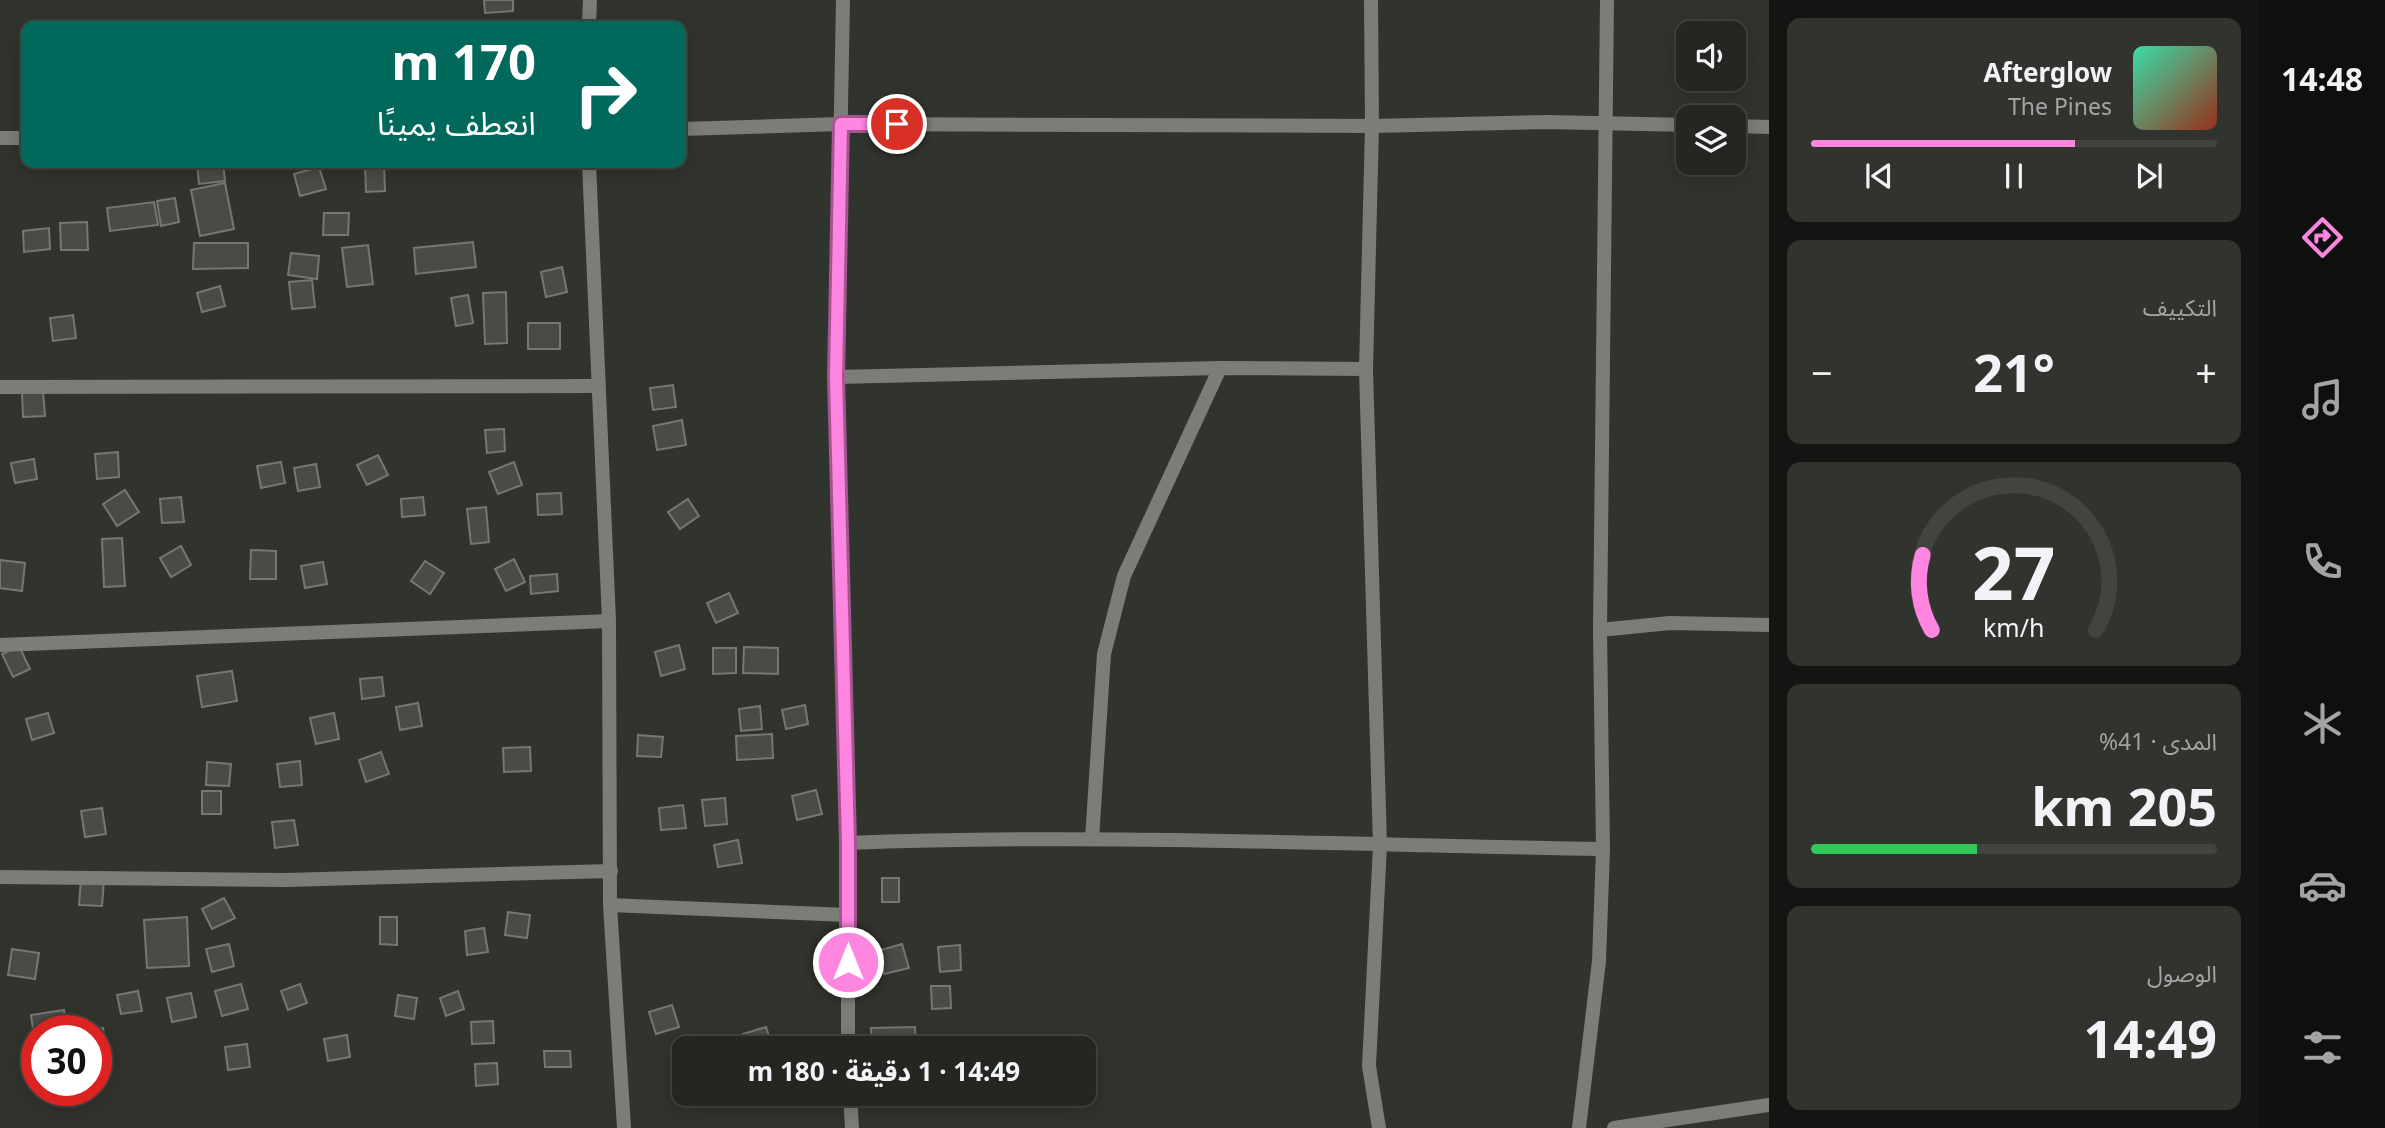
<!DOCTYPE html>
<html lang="ar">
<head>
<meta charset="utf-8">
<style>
	body { margin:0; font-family:"Noto Sans","Noto Sans Arabic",sans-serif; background:#30332e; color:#f1f3f6; direction:rtl; height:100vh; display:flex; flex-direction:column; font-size:26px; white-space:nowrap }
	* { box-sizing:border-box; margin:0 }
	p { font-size:23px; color:#a3a5a5 }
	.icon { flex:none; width:38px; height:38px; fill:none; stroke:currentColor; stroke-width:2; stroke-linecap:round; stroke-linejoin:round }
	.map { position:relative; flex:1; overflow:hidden; direction:ltr }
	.drawer { display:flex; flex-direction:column; gap:18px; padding:18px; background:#141512; width:490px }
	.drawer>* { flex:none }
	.banner { position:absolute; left:21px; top:21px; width:665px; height:147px; border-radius:14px; box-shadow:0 4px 18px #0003,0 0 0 2px #41443f; direction:rtl; background:#00695c; color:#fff; overflow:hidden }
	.controls { position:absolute; left:1676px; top:21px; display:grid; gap:14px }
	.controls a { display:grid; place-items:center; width:70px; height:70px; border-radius:14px; background:#242721; box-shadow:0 4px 18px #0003,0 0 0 2px #41443f; font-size:35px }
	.speed { position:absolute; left:21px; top:1015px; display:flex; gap:14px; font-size:35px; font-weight:700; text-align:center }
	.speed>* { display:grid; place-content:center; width:91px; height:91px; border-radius:50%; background:#242721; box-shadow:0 4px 18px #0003,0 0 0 2px #41443f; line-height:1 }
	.speed .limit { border:10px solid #d22; background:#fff; color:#111 }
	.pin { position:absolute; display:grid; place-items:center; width:60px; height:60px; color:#fff; margin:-30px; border:4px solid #fff; border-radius:50%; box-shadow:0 2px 7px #0007 }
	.me { position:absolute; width:77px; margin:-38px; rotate:0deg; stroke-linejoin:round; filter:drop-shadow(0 0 5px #0008) }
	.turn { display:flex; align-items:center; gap:24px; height:147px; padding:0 35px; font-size:32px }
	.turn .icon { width:91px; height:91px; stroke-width:2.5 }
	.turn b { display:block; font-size:49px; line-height:60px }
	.big { font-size:52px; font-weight:700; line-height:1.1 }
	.drawer .tile { flex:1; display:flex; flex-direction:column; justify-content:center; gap:10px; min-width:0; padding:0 24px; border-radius:14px; background:#30332e }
	.drawer .dial { align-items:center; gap:0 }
	.dial svg { height:182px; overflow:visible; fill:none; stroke:#41443f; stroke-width:7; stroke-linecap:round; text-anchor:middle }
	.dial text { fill:#f1f3f6; stroke:none }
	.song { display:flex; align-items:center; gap:21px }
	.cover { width:84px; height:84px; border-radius:10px; background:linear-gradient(135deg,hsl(160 70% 55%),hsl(10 70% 35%)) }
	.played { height:7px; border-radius:4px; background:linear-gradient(90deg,#fe85e0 65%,#41443f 65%) }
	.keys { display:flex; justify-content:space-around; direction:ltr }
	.heat { display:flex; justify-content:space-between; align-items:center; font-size:38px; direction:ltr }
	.charge { height:10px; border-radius:5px; background:linear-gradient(90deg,#34c759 41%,#41443f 0) }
	.trip { position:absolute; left:672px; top:1036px; width:424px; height:70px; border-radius:14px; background:#242721; box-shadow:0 4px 18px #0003,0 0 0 2px #41443f; font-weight:700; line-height:70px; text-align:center; direction:rtl }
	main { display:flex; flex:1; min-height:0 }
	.menu { display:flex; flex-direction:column; width:126px; justify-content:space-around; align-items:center; background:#0e100d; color:#a3a5a5 }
	.menu .icon { width:49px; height:49px }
	.menu .active { color:#fe85e0 }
	.menu b { font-size:32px; color:#f1f3f6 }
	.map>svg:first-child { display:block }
	.building { fill:#484c44; stroke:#747870; stroke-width:2 }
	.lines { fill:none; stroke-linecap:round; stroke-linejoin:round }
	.minor { stroke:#7b7d79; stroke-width:14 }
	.route-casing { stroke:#a55692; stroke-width:18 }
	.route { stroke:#fe85e0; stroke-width:12 }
</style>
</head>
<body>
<main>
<nav class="menu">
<b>14:48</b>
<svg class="icon active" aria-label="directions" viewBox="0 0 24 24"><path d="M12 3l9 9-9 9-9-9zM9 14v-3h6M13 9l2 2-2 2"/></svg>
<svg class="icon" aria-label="music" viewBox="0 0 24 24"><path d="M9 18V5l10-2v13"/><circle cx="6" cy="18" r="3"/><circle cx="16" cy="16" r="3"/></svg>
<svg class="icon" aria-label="phone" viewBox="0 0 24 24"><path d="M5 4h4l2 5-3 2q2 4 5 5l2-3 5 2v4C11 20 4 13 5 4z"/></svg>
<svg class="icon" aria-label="climate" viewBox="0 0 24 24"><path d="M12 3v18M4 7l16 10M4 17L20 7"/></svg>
<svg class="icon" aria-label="car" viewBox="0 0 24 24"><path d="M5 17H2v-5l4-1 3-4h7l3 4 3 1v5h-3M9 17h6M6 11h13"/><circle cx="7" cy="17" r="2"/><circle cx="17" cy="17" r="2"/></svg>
<svg class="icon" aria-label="filters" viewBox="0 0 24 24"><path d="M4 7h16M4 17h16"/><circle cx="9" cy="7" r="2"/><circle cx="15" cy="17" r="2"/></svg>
</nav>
<section class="drawer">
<div class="tile">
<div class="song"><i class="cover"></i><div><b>Afterglow</b><p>The Pines</p></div></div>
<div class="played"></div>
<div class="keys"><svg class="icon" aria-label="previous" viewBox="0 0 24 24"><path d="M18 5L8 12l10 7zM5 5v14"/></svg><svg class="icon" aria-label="pause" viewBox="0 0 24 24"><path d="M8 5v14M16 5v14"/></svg><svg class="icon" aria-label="next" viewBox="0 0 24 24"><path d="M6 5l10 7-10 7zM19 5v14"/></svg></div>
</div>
<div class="tile"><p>التكييف</p>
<div class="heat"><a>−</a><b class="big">21°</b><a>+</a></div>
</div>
<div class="tile dial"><svg viewBox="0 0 100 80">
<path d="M14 69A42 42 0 1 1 86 69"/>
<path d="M14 69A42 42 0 0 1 10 36" stroke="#fe85e0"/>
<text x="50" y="56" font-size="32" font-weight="700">27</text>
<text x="50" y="72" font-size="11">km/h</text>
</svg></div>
<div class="tile"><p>المدى · 41%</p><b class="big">205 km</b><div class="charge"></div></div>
<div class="tile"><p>الوصول</p><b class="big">14:49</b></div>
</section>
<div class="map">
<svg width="1769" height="1128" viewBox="0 0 1769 1128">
	<rect width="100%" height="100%" fill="#30342c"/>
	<!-- building -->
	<g class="building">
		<path d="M484,0H513V11L485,13Z"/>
		<path d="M197,163H223L225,181L199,184Z"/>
		<path d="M365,163H384L385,191L366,192Z"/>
		<path d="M319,167L326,189L300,196L294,174Z"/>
		<path d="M225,183L234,229L200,236L191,190Z"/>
		<path d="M175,198L179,222L161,226L157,201Z"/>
		<path d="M154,202L158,225L110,231L107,208Z"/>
		<path d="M324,213H349L348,235H323Z"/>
		<path d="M87,222L88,250H61L60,223Z"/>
		<path d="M49,228L50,249L24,252L23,231Z"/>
		<path d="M473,242L476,267L416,274L414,248Z"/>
		<path d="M194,243H248V268L193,269Z"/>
		<path d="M368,245L373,284L347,287L342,248Z"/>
		<path d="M291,253L319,256L317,279L288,275Z"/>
		<path d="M562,267L567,292L546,297L541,272Z"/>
		<path d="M312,280L315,307L292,309L289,282Z"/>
		<path d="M220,286L225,306L202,312L197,293Z"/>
		<path d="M506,292L507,343L485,344L483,293Z"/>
		<path d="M468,295L473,323L456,326L451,298Z"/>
		<path d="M73,315L76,338L53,341L50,318Z"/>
		<rect x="528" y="323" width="32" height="26"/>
		<path d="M673,385L676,407L653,410L650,388Z"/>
		<path d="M43,391L45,416L23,417L22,392Z"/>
		<path d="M682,420L686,445L657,450L653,426Z"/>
		<path d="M504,429L505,451L487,453L485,430Z"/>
		<path d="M118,452L119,477L97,479L95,454Z"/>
		<path d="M378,455L388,475L367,485L357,465Z"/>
		<path d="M34,459L37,479L15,483L11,463Z"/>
		<path d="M281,462L285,483L261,488L257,466Z"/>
		<path d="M514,462L522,485L498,494L489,472Z"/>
		<path d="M316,464L320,487L298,491L294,468Z"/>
		<path d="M125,490L139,512L117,526L103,504Z"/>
		<path d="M561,493L562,514L538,515L537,494Z"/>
		<path d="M181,497L184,522L162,523L160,499Z"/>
		<path d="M423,497L425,515L402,517L401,499Z"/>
		<path d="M688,499L699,516L680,529L668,512Z"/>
		<path d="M486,507L489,542L471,544L467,509Z"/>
		<path d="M122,538L125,586L104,587L102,539Z"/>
		<path d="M181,546L191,565L171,577L160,558Z"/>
		<path d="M251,550L276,551V579H250Z"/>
		<path d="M514,559L525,582L506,591L495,569Z"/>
		<path d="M0,560L25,563L22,591L0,588Z"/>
		<path d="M425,561L444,573L430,594L411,581Z"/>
		<path d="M323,562L327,584L305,588L301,566Z"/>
		<path d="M557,574L558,591L531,594L530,576Z"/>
		<path d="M729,593L738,613L716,623L707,603Z"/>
		<path d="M679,645L685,669L661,676L655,652Z"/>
		<path d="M19,646L30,669L13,677L2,654Z"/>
		<path d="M744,647L778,648V674L743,673Z"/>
		<path d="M713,648H736V673L713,674Z"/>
		<path d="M232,671L237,701L202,707L197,676Z"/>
		<path d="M382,677L384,696L362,699L360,679Z"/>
		<path d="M418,703L422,726L400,730L396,707Z"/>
		<path d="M805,705L808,724L786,729L782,710Z"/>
		<path d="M760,706L762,729L741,731L739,709Z"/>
		<path d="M48,713L54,733L32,740L26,719Z"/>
		<path d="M334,713L339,739L316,744L310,718Z"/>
		<path d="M772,734L773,758L737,760L736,736Z"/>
		<path d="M638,735L663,737L661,757L637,756Z"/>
		<path d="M530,747L531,771L504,772L503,748Z"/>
		<path d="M381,752L389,774L366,782L359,760Z"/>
		<path d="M300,761L302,785L280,787L277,764Z"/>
		<path d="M207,762L231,764L229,786L206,785Z"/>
		<path d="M816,790L822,814L797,820L792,796Z"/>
		<rect x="202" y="791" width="19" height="23"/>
		<path d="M725,798L727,824L705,826L702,800Z"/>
		<path d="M683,805L686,828L661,830L659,808Z"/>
		<path d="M102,808L106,834L85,837L81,811Z"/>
		<path d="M294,820L298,845L275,848L272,822Z"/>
		<path d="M738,840L742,863L718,867L714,845Z"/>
		<rect x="882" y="878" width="17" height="24"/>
		<path d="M81,879L104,880L102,906L79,905Z"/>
		<path d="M224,898L235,918L212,929L202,909Z"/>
		<path d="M508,912L530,915L527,938L505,935Z"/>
		<path d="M187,917L189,966L147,968L144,920Z"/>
		<path d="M380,917H397V945L380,944Z"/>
		<path d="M484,928L488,952L467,955L465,931Z"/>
		<path d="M229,944L234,966L212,972L206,949Z"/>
		<path d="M902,944L909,968L884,974L878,951Z"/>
		<path d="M960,945L961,970L940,972L938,947Z"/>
		<path d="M12,949L39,953L35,979L8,975Z"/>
		<path d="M241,984L248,1009L222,1016L215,991Z"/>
		<path d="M300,984L307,1003L288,1010L281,991Z"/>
		<path d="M931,986H950L951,1008L932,1009Z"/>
		<path d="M138,991L142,1011L121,1014L117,995Z"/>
		<path d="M458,991L464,1009L446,1016L440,998Z"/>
		<path d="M191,993L196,1017L172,1022L167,998Z"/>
		<path d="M398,995L417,998L414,1019L395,1016Z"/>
		<path d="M672,1005L679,1027L656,1034L649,1012Z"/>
		<path d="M64,1010L67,1031H37V1058L31,1015Z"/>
		<path d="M493,1021L494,1043L472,1044L471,1022Z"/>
		<path d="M766,1027L773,1048H748L743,1034Z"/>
		<path d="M915,1027L916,1048H872L871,1028Z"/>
		<path d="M103,1028L109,1074L96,1076V1031H86Z"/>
		<path d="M347,1035L350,1057L328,1061L324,1039Z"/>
		<path d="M247,1044L250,1067L228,1070L225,1047Z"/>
		<path d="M544,1051H570L571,1067H545Z"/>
		<path d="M497,1063L498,1084L476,1086L475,1064Z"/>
	</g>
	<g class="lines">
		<!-- minor -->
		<g class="minor">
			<path d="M843,0L836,377L848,843V1048"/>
			<path d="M1371,0L1372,126L1366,369L1380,845L1369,1066L1379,1128"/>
			<path d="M589,26L590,0"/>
			<path d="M1734,126L1769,127"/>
			<path d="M681,129L841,124L1372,126L1546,122L1689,125"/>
			<path d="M0,138H26"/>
			<path d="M589,163L609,621L610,905L624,1128"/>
			<path d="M836,377L1220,368L1366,369"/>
			<path d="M0,387L597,386"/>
			<path d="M1600,630L1670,623L1769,625"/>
			<path d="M0,645L609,621"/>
			<path d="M1092,839L1104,654L1124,576L1220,368"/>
			<path d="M848,843C1099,833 1351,845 1603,849"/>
			<path d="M0,877L286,880L611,871"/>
			<path d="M610,905L848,915"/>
			<path d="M850,1094L852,1128"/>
			<path d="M1579,1128L1599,961L1603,849L1600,630L1607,0"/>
			<path d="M1614,1128L1769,1105"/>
		</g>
	</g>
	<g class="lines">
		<defs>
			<path id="route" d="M848,962V843L836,377L841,124H897"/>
		</defs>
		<!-- route casing -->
		<use href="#route" class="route-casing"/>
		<!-- route -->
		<use href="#route" class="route"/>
	</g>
</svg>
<div class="controls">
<a><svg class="icon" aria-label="sound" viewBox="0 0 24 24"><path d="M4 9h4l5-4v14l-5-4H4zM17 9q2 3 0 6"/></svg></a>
<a><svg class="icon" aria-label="layers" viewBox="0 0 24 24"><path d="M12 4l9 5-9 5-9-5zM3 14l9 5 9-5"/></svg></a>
</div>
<div class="speed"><div class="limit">30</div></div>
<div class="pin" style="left:897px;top:124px;background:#d93025"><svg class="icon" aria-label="arrive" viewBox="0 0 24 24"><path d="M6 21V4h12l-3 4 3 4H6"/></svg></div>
<svg class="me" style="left:848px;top:962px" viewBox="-20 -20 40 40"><circle r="17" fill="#fe85e0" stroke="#fff" stroke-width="3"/><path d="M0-11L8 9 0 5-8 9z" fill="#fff"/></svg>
<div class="trip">14:49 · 1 دقيقة · 180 m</div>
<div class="banner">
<div class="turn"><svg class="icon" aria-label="right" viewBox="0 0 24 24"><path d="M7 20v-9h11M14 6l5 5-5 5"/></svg><div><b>170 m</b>انعطف يمينًا</div></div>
</div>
</div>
</main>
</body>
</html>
